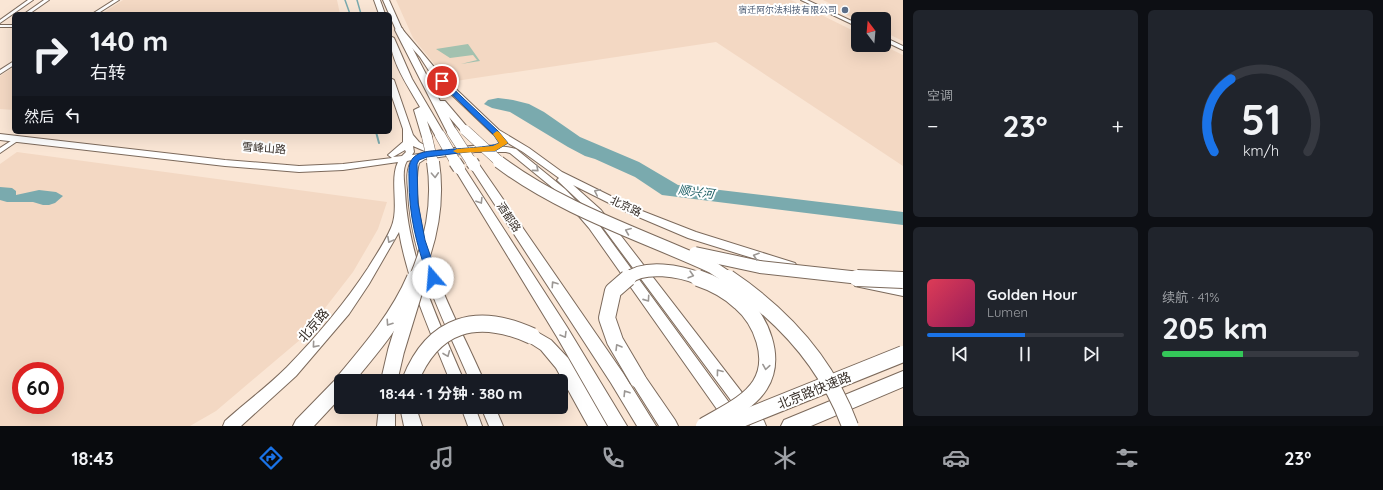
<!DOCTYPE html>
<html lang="zh">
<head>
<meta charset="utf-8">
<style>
	body { margin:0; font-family:Quicksand,"Noto Sans SC",sans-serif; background:#20242c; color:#f1f3f6; height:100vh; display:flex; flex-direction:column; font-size:15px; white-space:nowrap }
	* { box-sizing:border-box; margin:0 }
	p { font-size:13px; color:#9ea1a6 }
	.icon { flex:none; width:22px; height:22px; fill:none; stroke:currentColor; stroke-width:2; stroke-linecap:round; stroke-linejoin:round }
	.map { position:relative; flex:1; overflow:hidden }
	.details { display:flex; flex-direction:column; gap:10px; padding:10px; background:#0d0f14; width:480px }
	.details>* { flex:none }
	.banner { position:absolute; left:12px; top:12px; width:380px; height:122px; border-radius:6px; box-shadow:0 4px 16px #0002; background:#171b24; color:#f1f3f6; overflow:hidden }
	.needle { width:26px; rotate:344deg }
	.controls { position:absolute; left:851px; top:12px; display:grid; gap:8px }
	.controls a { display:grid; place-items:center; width:40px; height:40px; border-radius:6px; background:#171b24; box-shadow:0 4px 16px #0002; font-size:20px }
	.speed { position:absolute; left:12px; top:362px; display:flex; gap:8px; font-size:20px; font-weight:700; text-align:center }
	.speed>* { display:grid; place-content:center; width:52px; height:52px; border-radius:50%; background:#171b24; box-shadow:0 4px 16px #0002; line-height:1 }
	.speed .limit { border:6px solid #d22; background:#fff; color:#111 }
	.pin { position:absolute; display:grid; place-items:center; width:34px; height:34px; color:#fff; margin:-17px; border:2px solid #fff; border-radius:50%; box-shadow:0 1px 4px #0007 }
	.me { position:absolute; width:44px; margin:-22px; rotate:342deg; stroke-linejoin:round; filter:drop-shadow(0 0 3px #0008) }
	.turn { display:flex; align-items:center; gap:14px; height:84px; padding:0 12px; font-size:18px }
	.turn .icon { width:52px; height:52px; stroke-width:2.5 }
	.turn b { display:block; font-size:28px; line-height:34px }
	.then { display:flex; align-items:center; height:38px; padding:0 12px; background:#0003; gap:8px; font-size:15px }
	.big { font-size:30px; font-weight:700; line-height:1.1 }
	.details .tile { flex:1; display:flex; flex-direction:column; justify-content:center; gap:6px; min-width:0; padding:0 14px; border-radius:6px; background:#20242c }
	.details .dial { align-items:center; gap:0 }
	.dial svg { height:104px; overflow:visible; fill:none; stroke:#363941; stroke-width:7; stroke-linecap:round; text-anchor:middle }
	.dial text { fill:#f1f3f6; stroke:none }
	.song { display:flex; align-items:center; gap:12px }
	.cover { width:48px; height:48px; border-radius:6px; background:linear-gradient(135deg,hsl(350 70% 55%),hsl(330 70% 35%)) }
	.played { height:4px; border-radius:2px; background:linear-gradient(90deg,#1a73e8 50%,#363941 50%) }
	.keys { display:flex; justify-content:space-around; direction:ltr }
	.heat { display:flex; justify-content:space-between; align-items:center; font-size:22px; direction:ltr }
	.charge { height:6px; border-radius:3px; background:linear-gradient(90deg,#34c759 41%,#363941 0) }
	.details .tiles { flex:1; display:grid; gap:10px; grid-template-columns:repeat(2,1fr) }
	.trip { position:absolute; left:334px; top:374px; width:234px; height:40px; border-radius:6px; background:#171b24; box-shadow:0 4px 16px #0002; font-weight:700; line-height:40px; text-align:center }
	.dock { display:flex; height:64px; justify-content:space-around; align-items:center; background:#090b0e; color:#9ea1a6 }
	.dock .icon { width:28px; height:28px }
	.dock .current { color:#1a73e8 }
	.dock b { font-size:18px; color:#f1f3f6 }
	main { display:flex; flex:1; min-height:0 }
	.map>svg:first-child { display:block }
	.built { fill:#f3d8c3; fill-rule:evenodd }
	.green { fill:#a2c1af }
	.water { fill:#7aaaae }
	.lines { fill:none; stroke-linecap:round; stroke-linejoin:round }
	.stream-far1 { stroke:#7aaaae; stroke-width:1.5 }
	.stream { stroke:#7aaaae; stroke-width:2 }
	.minor-casing { stroke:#7c6a5c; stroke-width:2 }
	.major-casing { stroke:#7c6a5c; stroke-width:2 }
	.highway-casing { stroke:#7c6a5c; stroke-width:2 }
	.minor { fill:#fff; fill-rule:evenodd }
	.major { fill:#fff; fill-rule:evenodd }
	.highway { fill:#fff; fill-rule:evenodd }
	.highway-bridge-far2-casing { stroke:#7c6a5c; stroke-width:11; stroke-linecap:butt }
	.highway-bridge-far1-casing { stroke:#7c6a5c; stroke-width:14; stroke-linecap:butt }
	.highway-bridge-casing { stroke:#7c6a5c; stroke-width:18; stroke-linecap:butt }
	.highway-bridge-far2 { stroke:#fff; stroke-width:10 }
	.highway-bridge-far1 { stroke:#fff; stroke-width:12 }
	.highway-bridge { stroke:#fff; stroke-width:16 }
	.oneway { stroke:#9b9794 }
	.route { fill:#1a73e8; stroke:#114b97 }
	.slow { fill:#f59e0b }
	.service-dot { fill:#5c6f8a; stroke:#fff; stroke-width:1.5 }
	.labels { text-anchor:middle; stroke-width:4; stroke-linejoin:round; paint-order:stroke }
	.far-service-label { font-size:9px; fill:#4e5e75; stroke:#fff; text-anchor:end }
	.street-label { font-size:11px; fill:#372f29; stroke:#fff }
	.water-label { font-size:12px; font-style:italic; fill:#175a60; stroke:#fff }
	.near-street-label { font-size:13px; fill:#372f29; stroke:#fff }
</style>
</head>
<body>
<main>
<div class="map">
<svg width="903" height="426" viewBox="0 0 903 426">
	<rect width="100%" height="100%" fill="#fae6d5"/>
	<!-- built -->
	<g class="built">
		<path d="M123,0H337L340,14H101Z"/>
		<path d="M396,0H791L858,33V45H882L903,55V166L716,42L449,82L413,38Z"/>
		<path d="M823,0H903V41L884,32V19L858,20L829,7L835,6Z"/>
		<path d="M14,67V110L0,109V76Z"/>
		<path d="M17,152L387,202L378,229L353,272L301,339L216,411L190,426H0V164ZM21,371H55V405H21Z"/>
	</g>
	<!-- green -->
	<path class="green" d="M468,44L480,61L461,64L477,60L473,55L450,58L436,49Z"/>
	<!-- water -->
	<g class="water">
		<path d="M498,98L513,100L529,104L544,112L580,137L639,162L678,185L903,212V225L662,195L635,177L595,159L585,156L568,147L510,112L492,108L484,104L488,100Z"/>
		<path d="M0,187L12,188L16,191V195L39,190L56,192L63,196L55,203L49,205H43L33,202H7L0,200Z"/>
	</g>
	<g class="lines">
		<!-- stream-far1 -->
		<g class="stream-far1">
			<path d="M345,0L350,14"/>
			<path d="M357,0L361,14"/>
		</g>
		<!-- stream -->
		<path class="stream" d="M376,132L379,143"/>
		<defs>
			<g id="minor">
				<path d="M28,0H33L0,23V20Z"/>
				<path d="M44,0H49L29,14H24Z"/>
				<path d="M114,0H119L97,14H92Z"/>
				<path d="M801,0H807L858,24V27Z"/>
				<rect x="0" y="25" width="14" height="2"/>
				<path d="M884,37L903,46V50L884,41Z"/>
				<path d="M14,61V65L0,74V70Z"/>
				<path d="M17,137L19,138V140L0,153V148Z"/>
			</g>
			<g id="major">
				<path d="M374,0H380L385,14H379Z"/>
				<path d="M383,0H389L402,29L424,55L439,73L499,130L529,148L562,172L637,209L696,232L795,263L797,266L795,269L791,270L688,238L629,213L573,185L601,210L764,421L766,426H750L593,214L559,182L557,180L559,178L523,152L493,134L433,77L420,57L396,30Z"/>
				<path d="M390,78L394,80L413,135L419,142L431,149L427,152L413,146L414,152L412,155C445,150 484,140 516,149L565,189L597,222L736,412L738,417L736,422L731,424L726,422L589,228L559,193L510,153L506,152H475L425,159L419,163C416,173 417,184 417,194C421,260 458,321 484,381H470C444,320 410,258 408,190C407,180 406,169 412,160L407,161C402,169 404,181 405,191C408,259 438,319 464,381H450C431,333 408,284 399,232L369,284L349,314L296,376L241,426H223L225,421C245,403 268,386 287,367C317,336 345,303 368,268C376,255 385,242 391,228C400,208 389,180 398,162L343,170L299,172L225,166L0,140V134L225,160L299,166L343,164L392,158L388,155L403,142V129L390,91ZM405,150L406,152L402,156L393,157Z"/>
				<path d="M859,278L903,286V296L855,286L853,283L855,280Z"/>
				<path d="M461,407H475L482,426H468Z"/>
				<path d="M481,407H495L503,426H489Z"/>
			</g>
			<g id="highway">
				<path d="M396,28H402L403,30L440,101H445L468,128L470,130L468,132H462L449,117L457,132L456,134H448L395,30Z"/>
				<path d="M390,36L394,38L412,79L445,135L444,137H436L427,121L432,137L427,140L422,137L414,110L420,107C408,86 390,61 390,36Z"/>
				<path d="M474,162L478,163L623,373L656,426H637L611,383L469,165Z"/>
				<path d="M459,165L463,166L567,327L627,426H608L557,337L454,168Z"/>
				<path d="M532,329L551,340L568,358L607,426H588L556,368L541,350L527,341L524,336L527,331Z"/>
				<path d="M903,371V387L811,426H781L784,420Z"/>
				<path d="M638,372L644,375L675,420L678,426H659L630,380L632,375Z"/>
				<path d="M341,377L347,381H341V397L314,426H293L296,420L335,380Z"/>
				<path d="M379,407H395V426H377Z"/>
				<path d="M400,407H416L422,426H404Z"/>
			</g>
		</defs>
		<!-- minor casing -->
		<use href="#minor" class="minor-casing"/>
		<!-- major casing -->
		<use href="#major" class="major-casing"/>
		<!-- highway casing -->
		<use href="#highway" class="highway-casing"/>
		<!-- minor -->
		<use href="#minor" class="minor"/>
		<!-- major -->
		<use href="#major" class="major"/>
		<!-- highway -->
		<use href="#highway" class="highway"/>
		<defs>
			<g id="highway-bridge-far2">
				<path d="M465,130L501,163"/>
				<path d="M452,132L472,163"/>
				<path d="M440,135L456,163"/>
				<path d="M427,137L433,163"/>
			</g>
			<g id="highway-bridge-far1">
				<path d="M455,162L459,168"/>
				<path d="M472,162L474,165"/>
				<path d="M499,162C563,210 640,234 712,267L730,279"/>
				<path d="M695,253L760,267L869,279"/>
				<path d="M415,279C431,242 439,201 433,162"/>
				<path d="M627,279C644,264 681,271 700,279"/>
			</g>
			<g id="highway-bridge">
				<path d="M628,278L613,291L607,318L615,341L638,380"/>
				<path d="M698,278C713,283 728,291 740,302C761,320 777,358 760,385C748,404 722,415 704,426"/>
				<path d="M728,278C783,315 827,363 850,426"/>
				<path d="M857,278L903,280"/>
				<path d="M344,381C371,349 399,316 415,278"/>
				<path d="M389,381L396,351L414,292"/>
				<path d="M410,381C433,323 477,311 532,336"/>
				<path d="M724,426L903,354"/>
			</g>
		</defs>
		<!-- highway-bridge-far2 casing -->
		<use href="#highway-bridge-far2" class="highway-bridge-far2-casing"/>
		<!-- highway-bridge-far1 casing -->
		<use href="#highway-bridge-far1" class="highway-bridge-far1-casing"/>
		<!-- highway-bridge casing -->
		<use href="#highway-bridge" class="highway-bridge-casing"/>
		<!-- highway-bridge-far2 -->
		<use href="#highway-bridge-far2" class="highway-bridge-far2"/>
		<!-- highway-bridge-far1 -->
		<use href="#highway-bridge-far1" class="highway-bridge-far1"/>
		<!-- highway-bridge -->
		<use href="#highway-bridge" class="highway-bridge"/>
	</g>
	<!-- one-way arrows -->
	<defs><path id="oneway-chevron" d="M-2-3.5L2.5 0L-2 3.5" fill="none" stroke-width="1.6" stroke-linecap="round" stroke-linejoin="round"/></defs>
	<g class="oneway">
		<use href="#oneway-chevron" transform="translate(536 169) rotate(40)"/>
		<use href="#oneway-chevron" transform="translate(435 175) rotate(87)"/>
		<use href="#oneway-chevron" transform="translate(597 192) rotate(-154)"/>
		<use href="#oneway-chevron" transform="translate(480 201) rotate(58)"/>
		<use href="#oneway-chevron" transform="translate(628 231) rotate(-158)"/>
		<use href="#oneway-chevron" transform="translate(390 240) rotate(118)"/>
		<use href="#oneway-chevron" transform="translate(756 256) rotate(-162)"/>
		<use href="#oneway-chevron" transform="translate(691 275) rotate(16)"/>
		<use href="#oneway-chevron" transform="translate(554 284) rotate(-124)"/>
		<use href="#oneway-chevron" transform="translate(647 299) rotate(55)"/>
		<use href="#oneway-chevron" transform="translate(389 323) rotate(124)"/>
		<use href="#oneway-chevron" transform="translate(564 335) rotate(59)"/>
		<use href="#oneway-chevron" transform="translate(315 345) rotate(131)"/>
		<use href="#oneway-chevron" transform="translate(618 347) rotate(-121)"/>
		<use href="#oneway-chevron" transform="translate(447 354) rotate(68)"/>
		<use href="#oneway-chevron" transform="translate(766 367) rotate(99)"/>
		<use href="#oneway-chevron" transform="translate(719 372) rotate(-127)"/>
		<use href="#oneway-chevron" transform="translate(626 393) rotate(-122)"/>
	</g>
	<!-- route -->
	<path class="route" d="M439,80H444L498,131L508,143L495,151H475L427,157L419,160L417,164L418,203L425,240L438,278L436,281H429L428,278C416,242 409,216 409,179C409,171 408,164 413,158C420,150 435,151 445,150C458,148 490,148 499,143L493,134L439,82Z"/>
	<!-- slow -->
	<path class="slow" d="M497,131L499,132L508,143L495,151L457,153L453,151L457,149L493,146L499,143L493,134Z"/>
	<!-- markers -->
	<circle class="service-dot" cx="845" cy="10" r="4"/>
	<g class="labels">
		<!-- far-service labels -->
		<g class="far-service-label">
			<text x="837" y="13">宿迁阿尔法科技有限公司</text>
		</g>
		<!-- street labels -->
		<g class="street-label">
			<text transform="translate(264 148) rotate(4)" y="4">雪峰山路</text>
			<text transform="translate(626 206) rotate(25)" y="4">北京路</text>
			<text transform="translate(509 217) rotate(56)" y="4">酒都路</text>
		</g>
		<!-- water labels -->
		<g class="water-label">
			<text transform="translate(696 192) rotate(7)" y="4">顺兴河</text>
		</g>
		<!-- near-street labels -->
		<g class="near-street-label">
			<text transform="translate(313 325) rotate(-49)" y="5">北京路</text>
			<text transform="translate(814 390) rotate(-22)" y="5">北京路快速路</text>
		</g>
	</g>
</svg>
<div class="controls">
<a><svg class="needle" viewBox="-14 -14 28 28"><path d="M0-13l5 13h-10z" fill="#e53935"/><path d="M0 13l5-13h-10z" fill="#9ea1a6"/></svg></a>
</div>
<div class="speed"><div class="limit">60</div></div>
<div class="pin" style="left:442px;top:81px;background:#d93025"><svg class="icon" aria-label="arrive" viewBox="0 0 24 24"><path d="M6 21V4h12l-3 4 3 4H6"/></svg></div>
<svg class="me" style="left:433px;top:278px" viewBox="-20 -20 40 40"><circle r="19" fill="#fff"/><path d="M0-13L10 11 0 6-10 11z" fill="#1a73e8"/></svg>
<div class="trip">18:44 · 1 分钟 · 380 m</div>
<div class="banner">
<div class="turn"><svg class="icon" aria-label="right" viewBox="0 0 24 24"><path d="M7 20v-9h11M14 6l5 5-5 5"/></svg><div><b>140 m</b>右转</div></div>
<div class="then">然后<svg class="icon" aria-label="left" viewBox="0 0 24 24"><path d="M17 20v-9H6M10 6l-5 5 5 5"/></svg></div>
</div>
</div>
<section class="details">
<div class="tiles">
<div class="tile"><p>空调</p>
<div class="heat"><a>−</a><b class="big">23°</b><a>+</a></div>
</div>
<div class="tile dial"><svg viewBox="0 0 100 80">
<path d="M14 69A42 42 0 1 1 86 69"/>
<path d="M14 69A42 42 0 0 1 27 13" stroke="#1a73e8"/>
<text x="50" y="56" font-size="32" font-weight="700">51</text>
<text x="50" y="72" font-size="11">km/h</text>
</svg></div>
<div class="tile">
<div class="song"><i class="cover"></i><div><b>Golden Hour</b><p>Lumen</p></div></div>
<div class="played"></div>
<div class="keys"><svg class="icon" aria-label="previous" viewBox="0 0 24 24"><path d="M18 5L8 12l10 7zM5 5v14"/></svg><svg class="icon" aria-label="pause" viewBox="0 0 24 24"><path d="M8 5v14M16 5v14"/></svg><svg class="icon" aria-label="next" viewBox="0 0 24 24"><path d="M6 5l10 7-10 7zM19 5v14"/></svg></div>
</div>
<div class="tile"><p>续航 · 41%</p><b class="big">205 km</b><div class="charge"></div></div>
</div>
</section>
</main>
<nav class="dock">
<b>18:43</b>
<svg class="icon current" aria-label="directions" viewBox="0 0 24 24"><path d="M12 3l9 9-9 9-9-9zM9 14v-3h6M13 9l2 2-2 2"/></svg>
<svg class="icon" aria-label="music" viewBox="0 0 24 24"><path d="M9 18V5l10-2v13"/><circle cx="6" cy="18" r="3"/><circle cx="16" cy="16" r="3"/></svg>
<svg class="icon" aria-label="phone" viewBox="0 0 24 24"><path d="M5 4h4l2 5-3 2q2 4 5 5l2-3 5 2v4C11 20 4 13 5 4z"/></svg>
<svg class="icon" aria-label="climate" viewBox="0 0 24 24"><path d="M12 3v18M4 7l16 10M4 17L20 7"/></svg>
<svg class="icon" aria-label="car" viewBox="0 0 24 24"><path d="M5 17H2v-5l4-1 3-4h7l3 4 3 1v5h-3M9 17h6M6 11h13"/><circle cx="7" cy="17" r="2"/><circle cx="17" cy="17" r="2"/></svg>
<svg class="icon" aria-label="filters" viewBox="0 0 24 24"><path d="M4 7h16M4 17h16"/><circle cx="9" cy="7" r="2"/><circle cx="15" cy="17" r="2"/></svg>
<b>23°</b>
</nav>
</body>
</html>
